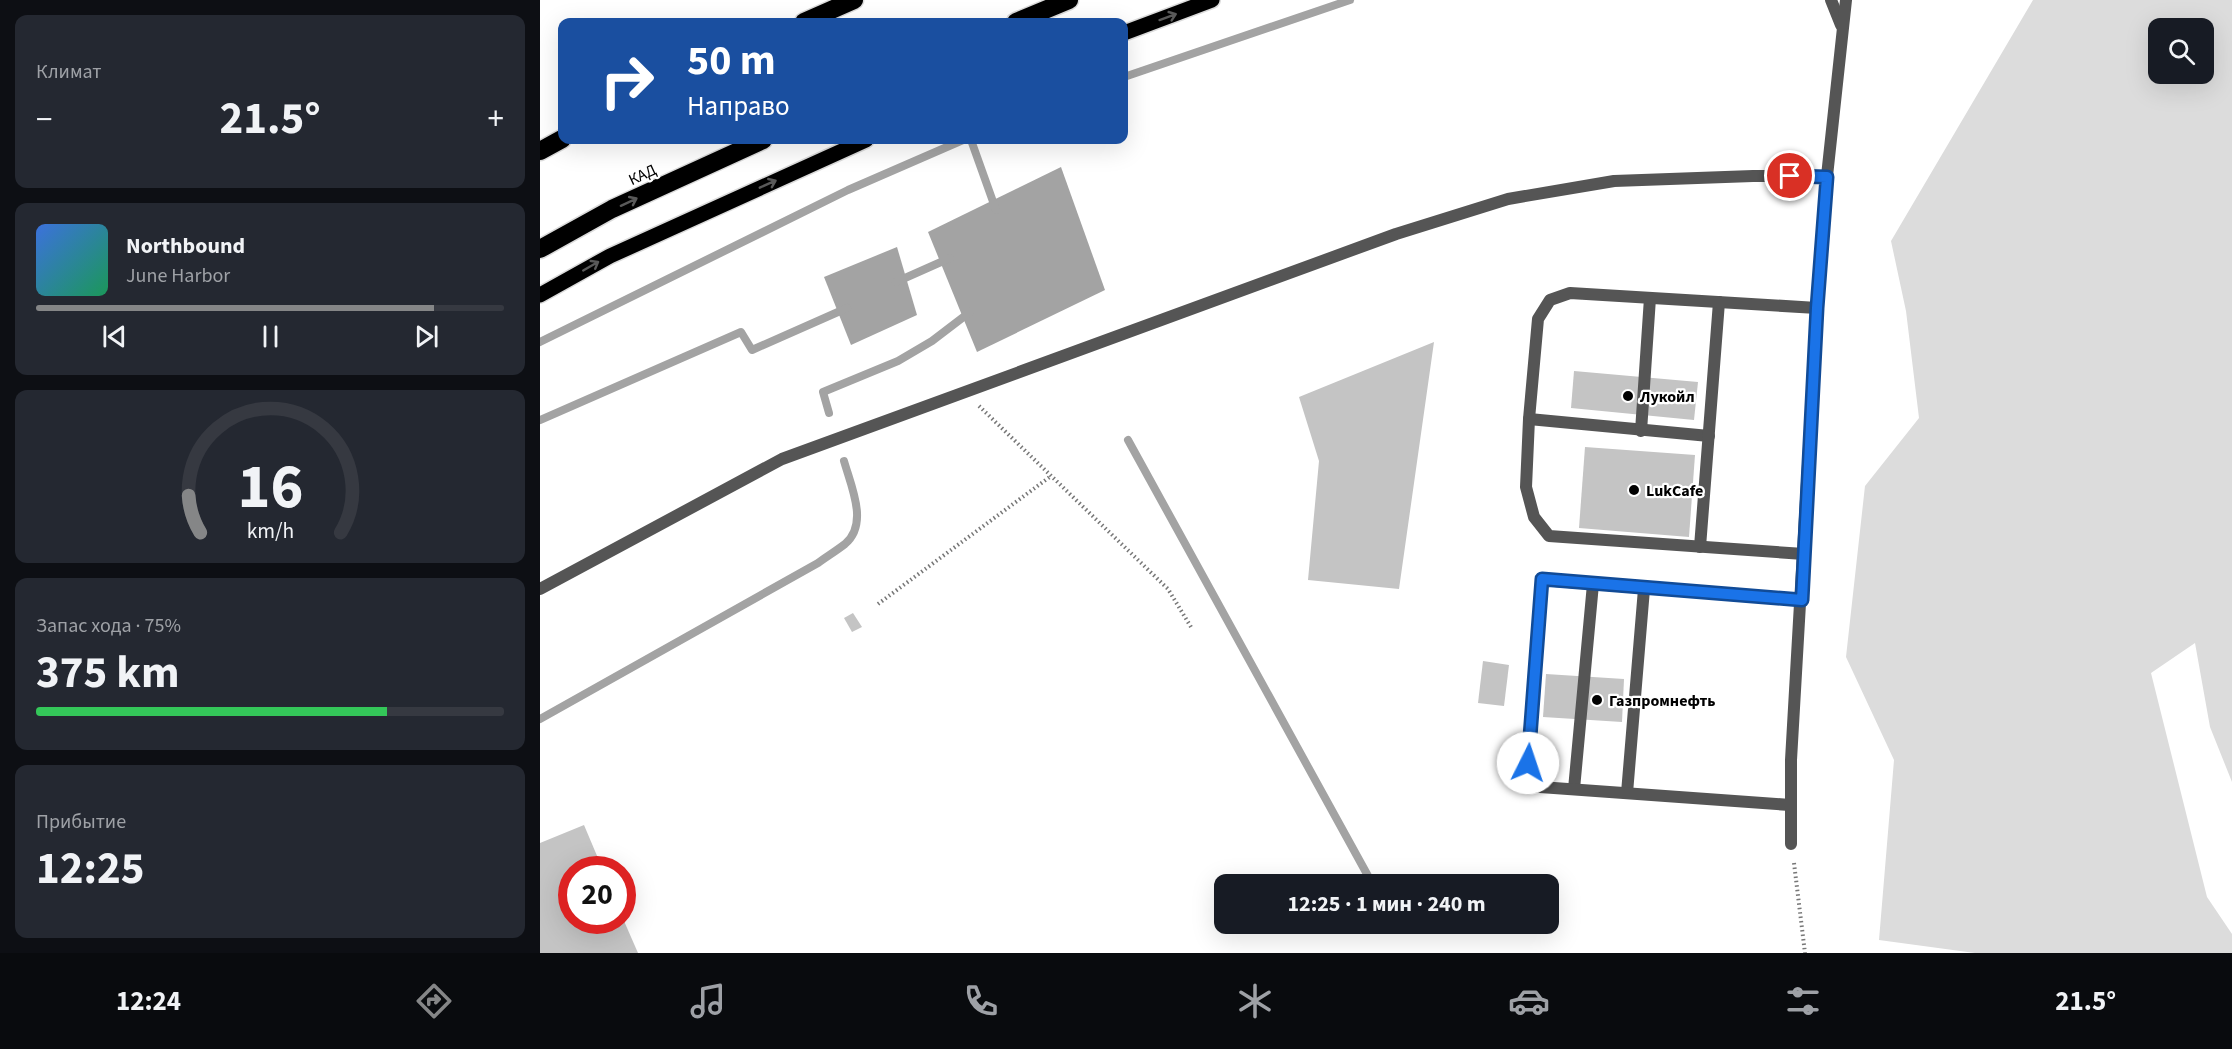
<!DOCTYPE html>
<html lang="ru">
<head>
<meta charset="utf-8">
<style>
	body { margin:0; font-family:"Source Sans 3",sans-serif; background:#242831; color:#f1f3f6; height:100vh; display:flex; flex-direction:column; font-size:22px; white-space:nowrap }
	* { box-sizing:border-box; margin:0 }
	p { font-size:20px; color:#9ea1a6 }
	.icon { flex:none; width:33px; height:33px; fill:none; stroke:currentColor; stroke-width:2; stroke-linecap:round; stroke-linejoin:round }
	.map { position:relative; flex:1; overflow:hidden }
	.sheet { display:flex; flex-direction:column; gap:15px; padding:15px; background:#0d0f14; width:540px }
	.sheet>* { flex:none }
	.top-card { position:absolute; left:18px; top:18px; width:570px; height:126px; border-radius:12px; box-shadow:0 6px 24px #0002; background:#1a4fa0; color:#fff; overflow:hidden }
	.controls { position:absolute; left:1608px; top:18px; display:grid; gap:12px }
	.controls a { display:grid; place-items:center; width:66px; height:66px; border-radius:12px; background:#171b24; box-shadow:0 6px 24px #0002; font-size:30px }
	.speed { position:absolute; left:18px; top:856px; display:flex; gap:12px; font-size:30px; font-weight:700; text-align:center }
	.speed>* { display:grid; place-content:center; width:78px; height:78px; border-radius:50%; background:#171b24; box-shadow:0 6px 24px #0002; line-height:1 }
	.speed .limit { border:9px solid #d22; background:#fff; color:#111 }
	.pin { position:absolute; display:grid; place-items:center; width:51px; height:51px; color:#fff; margin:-26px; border:3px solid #fff; border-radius:50%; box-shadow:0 2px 6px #0007 }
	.me { position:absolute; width:66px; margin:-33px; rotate:4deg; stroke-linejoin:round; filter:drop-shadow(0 0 4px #0008) }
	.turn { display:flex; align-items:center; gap:21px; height:126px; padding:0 30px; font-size:27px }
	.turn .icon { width:78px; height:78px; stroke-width:2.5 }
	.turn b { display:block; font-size:42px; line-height:51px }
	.big { font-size:45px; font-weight:700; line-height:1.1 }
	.sheet .card { flex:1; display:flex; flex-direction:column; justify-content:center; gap:9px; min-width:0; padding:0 21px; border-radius:12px; background:#242831 }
	.sheet .dial { align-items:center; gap:0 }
	.dial svg { height:156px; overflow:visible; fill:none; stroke:#363941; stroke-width:7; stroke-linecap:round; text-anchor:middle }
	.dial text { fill:#f1f3f6; stroke:none }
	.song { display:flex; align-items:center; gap:18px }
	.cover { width:72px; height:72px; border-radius:9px; background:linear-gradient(135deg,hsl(220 70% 55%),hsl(150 70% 35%)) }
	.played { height:6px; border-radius:3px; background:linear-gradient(90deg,#858687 85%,#363941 85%) }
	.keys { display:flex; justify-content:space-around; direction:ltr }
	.heat { display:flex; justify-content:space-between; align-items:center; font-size:33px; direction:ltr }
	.charge { height:9px; border-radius:4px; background:linear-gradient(90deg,#34c759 75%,#363941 0) }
	.trip { position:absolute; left:674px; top:874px; width:345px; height:60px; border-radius:12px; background:#171b24; box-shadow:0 6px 24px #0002; font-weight:700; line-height:60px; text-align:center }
	.tabs { display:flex; height:96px; justify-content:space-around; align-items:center; background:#090b0e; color:#9ea1a6 }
	.tabs .icon { width:42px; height:42px }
	.tabs .active { color:#858687 }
	.tabs b { font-size:27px; color:#f1f3f6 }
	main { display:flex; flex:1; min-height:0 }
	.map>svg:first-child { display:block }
	.green { fill:#dcdcdc; fill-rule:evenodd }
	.water { fill:#a3a3a3 }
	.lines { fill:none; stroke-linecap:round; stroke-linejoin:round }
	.stream { stroke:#a3a3a3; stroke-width:8 }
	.building { fill:#c4c4c4 }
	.primary-casing { stroke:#dbdbdb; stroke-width:18 }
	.motorway-casing { stroke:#dbdbdb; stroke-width:21 }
	.path { stroke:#777; stroke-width:4; stroke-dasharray:1.5 3; stroke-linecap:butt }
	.service { stroke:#555; stroke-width:12 }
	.minor { stroke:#555; stroke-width:12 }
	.primary { stroke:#000; stroke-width:15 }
	.motorway { stroke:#000; stroke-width:18 }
	.oneway { stroke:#595959 }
	.route-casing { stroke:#114b97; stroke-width:15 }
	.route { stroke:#1a73e8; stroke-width:10 }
	.poi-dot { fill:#000; stroke:#fff; stroke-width:2 }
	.labels { text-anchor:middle; stroke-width:4.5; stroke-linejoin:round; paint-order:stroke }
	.street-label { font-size:16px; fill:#000; stroke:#fff }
	.poi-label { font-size:16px; font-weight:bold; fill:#000; stroke:#fff; text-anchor:start }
</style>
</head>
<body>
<main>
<section class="sheet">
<div class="card"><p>Климат</p>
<div class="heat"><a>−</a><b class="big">21.5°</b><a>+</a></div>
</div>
<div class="card">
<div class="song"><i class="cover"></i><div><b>Northbound</b><p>June Harbor</p></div></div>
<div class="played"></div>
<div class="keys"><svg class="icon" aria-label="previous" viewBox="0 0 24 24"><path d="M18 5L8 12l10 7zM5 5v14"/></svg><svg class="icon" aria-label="pause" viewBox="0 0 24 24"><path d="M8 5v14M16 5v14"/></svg><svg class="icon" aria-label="next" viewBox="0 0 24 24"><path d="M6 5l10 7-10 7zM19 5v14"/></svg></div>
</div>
<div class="card dial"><svg viewBox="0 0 100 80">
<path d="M14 69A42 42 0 1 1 86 69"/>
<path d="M14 69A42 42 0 0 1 8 50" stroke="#858687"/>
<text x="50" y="56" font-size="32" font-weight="700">16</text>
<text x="50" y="72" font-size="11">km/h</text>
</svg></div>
<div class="card"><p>Запас хода · 75%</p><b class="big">375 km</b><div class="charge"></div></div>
<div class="card"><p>Прибытие</p><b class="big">12:25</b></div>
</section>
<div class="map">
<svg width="1692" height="953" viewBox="0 0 1692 953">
	<rect width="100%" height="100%" fill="#fff"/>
	<!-- green -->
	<path class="green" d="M1493,0H1692V782L1670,727L1655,643L1611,673L1667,897L1692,934V953H1435L1339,940L1354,760L1306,657L1325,486L1379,418L1366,311L1351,241ZM1618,28H1664V74H1618Z"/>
	<!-- water -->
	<g class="water">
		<path d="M521,167L565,290L437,352L388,232Z"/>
		<path d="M357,247L377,315L311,345L284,277Z"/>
	</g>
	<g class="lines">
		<!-- stream -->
		<g class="stream">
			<path d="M584,77L810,0"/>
			<path d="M431,140L456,210"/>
			<path d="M356,282L410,258"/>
			<path d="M0,342L308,190L423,140"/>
			<path d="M289,413L283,392L358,361L392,341L430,312"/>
			<path d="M0,420L201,332L212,350L307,308"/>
			<path d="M588,440L833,885"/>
			<path d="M0,719L278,563C286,557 296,551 305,544C329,524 311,486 304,461"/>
		</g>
	</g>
	<!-- building -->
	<g class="building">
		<path d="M894,342L859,589L768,580L779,461L759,397Z"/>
		<path d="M1034,371L1158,382L1154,420L1031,408Z"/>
		<path d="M1045,447L1155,455L1149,537L1039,528Z"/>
		<path d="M313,613L322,627L312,632L304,618Z"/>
		<path d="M943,661L969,665L964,706L938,703Z"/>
		<path d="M1006,674L1084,679L1082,722L1003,717Z"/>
		<path d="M44,825L63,870H32V921H84L98,953H0V843Z"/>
	</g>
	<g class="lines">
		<defs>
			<g id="primary">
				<path d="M584,33L672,0"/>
				<path d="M0,295L70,256L326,140"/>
			</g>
			<g id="motorway">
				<path d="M264,22L314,0"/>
				<path d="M476,22L529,0"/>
				<path d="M0,151L22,139"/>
				<path d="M0,249L72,209L223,140"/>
			</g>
		</defs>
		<!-- primary casing -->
		<use href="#primary" class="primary-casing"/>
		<!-- motorway casing -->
		<use href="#motorway" class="motorway-casing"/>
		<!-- path -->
		<g class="path">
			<path d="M439,406L628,589L651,627"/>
			<path d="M338,604L511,476"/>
			<path d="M1254,863L1265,953"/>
		</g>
		<!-- service -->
		<g class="service">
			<path d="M989,419L1169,436"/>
			<path d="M1101,431L1110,298"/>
			<path d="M1160,547L1179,302"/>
			<path d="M1264,554L1009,536L994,517L986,487L989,419L998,319L1010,300L1030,293L1277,308"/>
			<path d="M0,589L242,459L856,234L968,199L1074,181L1213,176H1287"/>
			<path d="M1034,789L1053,584"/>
			<path d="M1087,793L1104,589"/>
			<path d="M1250,805L986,786L1002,580L1261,600"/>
		</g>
		<!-- minor -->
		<g class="minor">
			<path d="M1291,0L1301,25"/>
			<path d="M1251,844V760L1277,308L1287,176L1306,0"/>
		</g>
		<!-- primary -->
		<use href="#primary" class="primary"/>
		<!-- motorway -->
		<use href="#motorway" class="motorway"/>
	</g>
	<!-- one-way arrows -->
	<defs><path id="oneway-shaft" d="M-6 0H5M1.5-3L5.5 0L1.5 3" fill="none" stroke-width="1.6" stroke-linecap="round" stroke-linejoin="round" transform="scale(1.5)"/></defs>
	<g class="oneway">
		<use href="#oneway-shaft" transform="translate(628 17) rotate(-20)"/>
		<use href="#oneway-shaft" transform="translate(228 184) rotate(-24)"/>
		<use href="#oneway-shaft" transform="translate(89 202) rotate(-25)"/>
		<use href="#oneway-shaft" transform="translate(51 266) rotate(-30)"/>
	</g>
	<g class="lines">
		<defs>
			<path id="route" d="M988,763L1002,579L1262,600L1277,308L1287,177L1250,176"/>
		</defs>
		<!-- route casing -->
		<use href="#route" class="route-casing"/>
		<!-- route -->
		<use href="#route" class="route"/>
	</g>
	<!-- markers -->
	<g class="poi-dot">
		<circle cx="1088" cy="396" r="6"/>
		<circle cx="1094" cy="490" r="6"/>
		<circle cx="1057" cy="700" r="6"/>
	</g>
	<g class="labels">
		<!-- street labels -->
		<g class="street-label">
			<text transform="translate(102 174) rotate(-25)" y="6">КАД</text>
		</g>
		<!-- poi labels -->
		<g class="poi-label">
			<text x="1100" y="402">Лукойл</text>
			<text x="1106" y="496">LukCafe</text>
			<text x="1069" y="706">Газпромнефть</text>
		</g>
	</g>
</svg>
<div class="controls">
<a><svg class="icon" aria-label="search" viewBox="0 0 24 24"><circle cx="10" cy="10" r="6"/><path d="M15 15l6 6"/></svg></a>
</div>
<div class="speed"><div class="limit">20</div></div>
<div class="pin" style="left:1250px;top:176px;background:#d93025"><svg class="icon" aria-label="arrive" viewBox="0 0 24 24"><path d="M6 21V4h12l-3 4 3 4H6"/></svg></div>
<svg class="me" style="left:988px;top:763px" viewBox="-20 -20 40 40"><circle r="19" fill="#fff"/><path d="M0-13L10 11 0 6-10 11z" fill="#1a73e8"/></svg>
<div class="trip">12:25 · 1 мин · 240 m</div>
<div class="top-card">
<div class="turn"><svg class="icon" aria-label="right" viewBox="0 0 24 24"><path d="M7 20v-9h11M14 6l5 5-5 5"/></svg><div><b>50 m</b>Направо</div></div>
</div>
</div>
</main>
<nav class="tabs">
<b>12:24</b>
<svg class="icon active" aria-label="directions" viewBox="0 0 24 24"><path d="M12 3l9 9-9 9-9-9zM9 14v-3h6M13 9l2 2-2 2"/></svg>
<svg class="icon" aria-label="music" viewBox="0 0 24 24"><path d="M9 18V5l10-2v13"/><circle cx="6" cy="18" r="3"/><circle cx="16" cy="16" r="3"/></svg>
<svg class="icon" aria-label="phone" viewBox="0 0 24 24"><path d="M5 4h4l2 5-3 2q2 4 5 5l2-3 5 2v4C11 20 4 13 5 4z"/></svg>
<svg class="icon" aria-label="climate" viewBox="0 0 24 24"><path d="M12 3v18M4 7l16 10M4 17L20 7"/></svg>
<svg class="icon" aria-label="car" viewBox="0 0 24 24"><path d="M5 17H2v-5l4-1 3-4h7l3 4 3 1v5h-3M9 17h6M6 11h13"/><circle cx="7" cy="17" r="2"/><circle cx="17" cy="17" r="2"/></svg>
<svg class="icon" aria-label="filters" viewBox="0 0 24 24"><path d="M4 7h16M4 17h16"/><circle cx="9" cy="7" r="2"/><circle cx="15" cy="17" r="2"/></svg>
<b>21.5°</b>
</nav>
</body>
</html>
